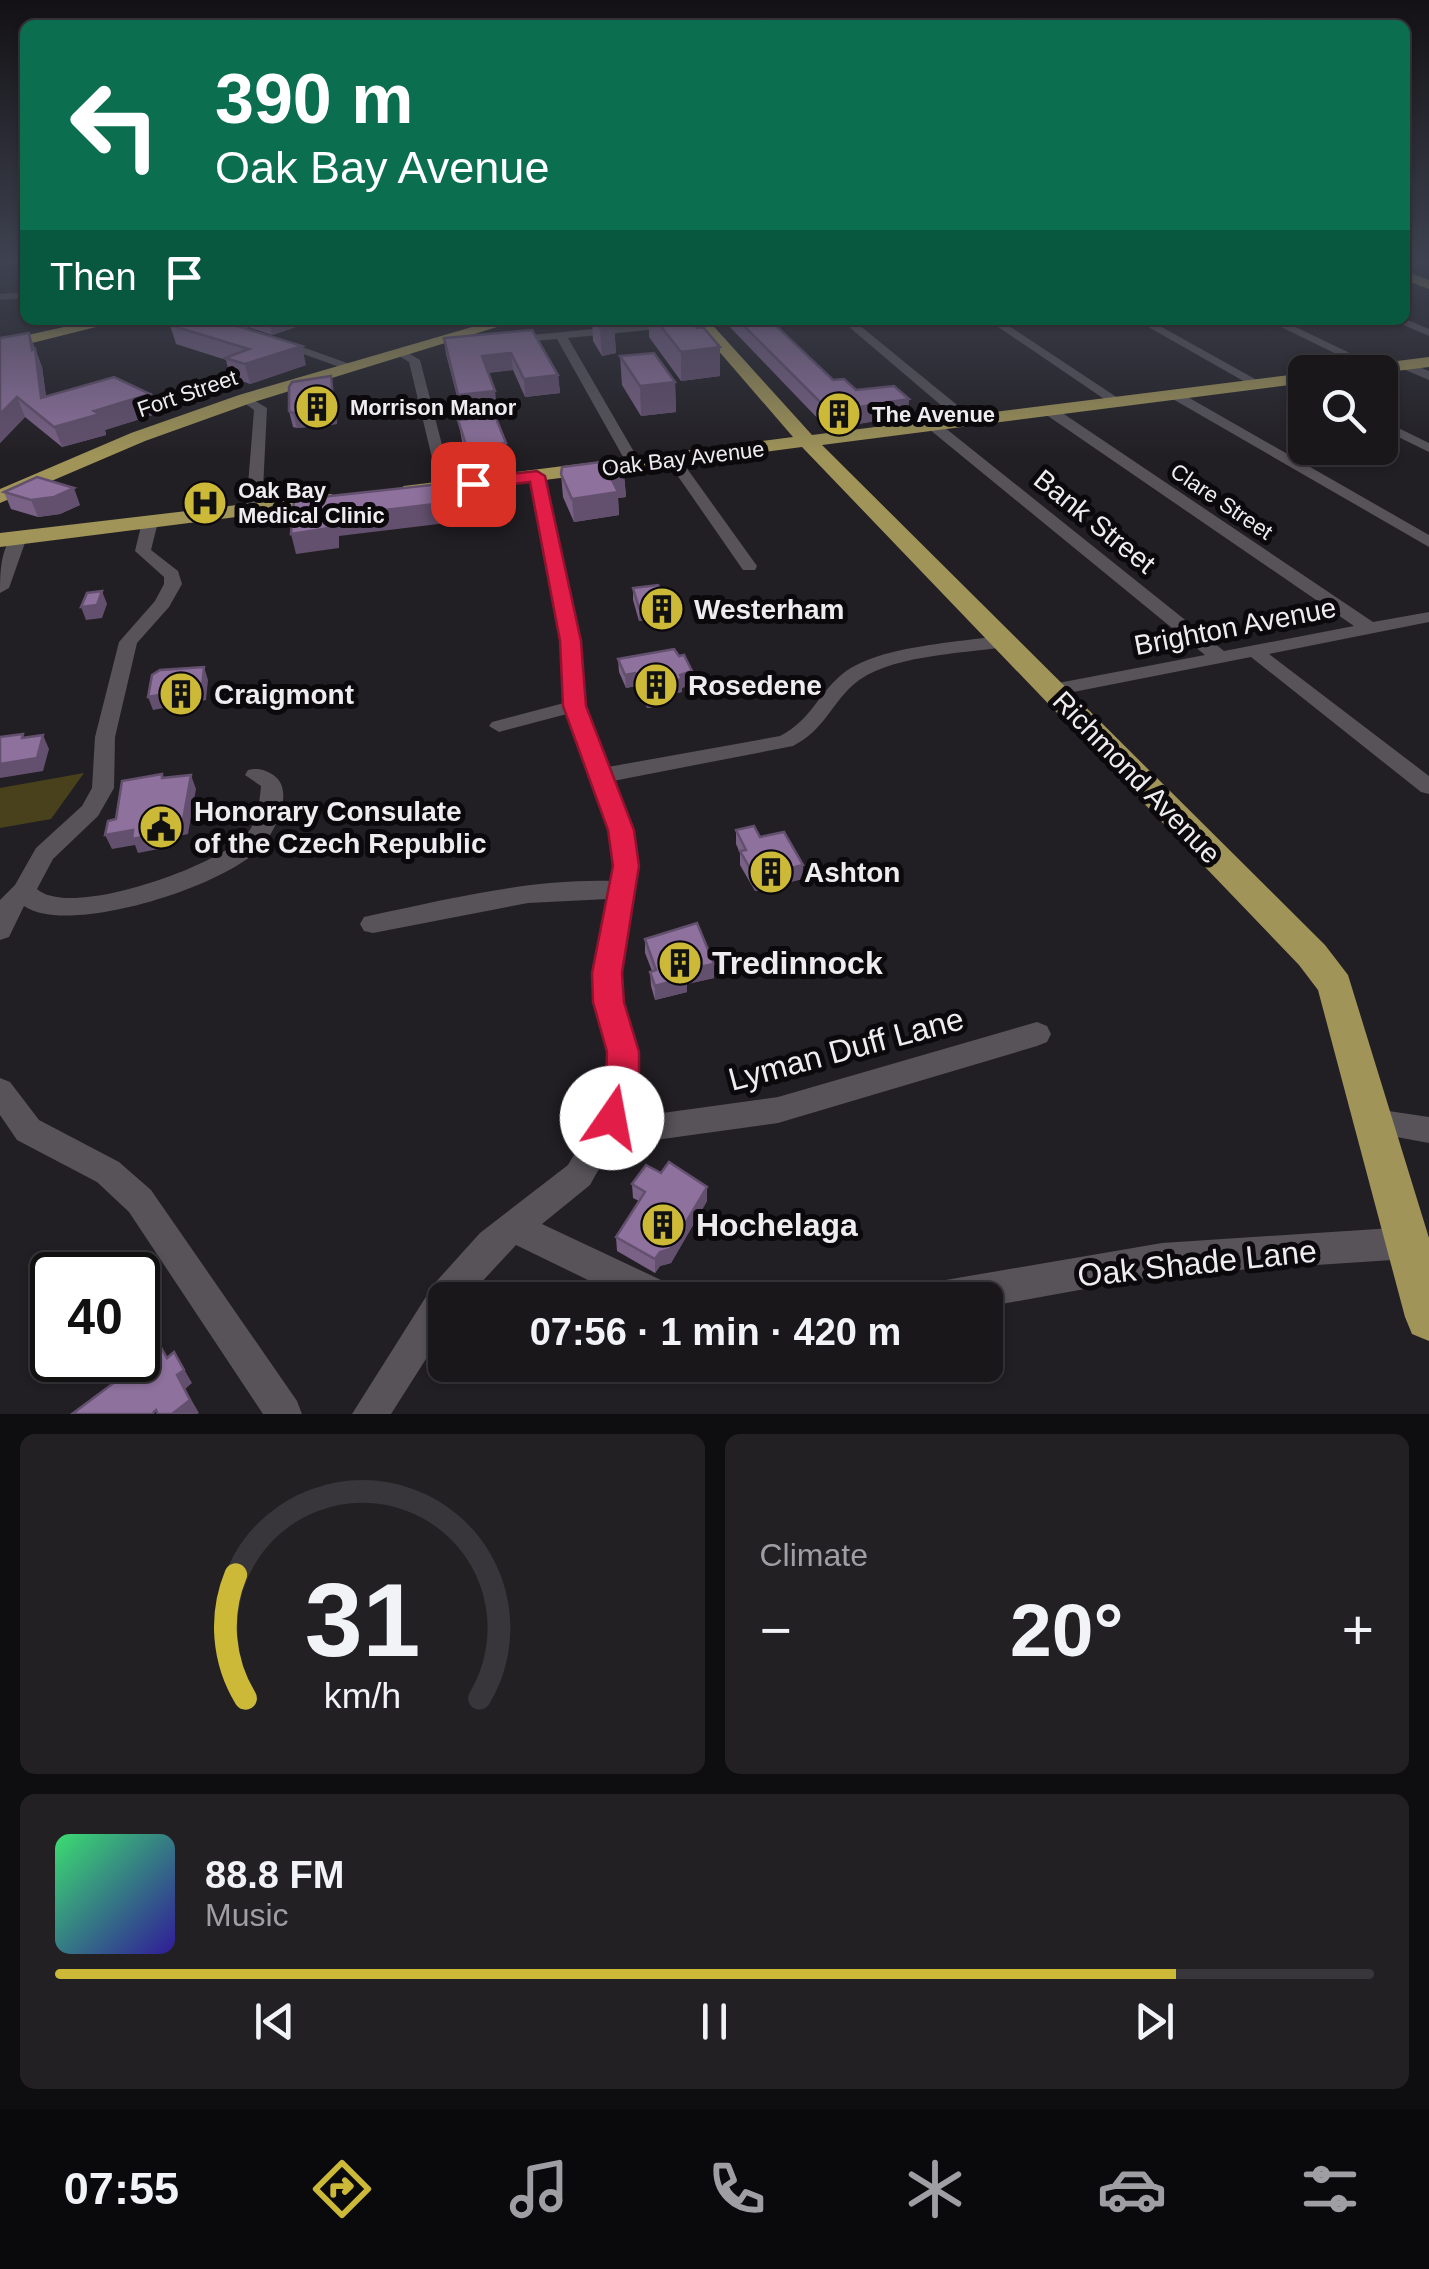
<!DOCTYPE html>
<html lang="en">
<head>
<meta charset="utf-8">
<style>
	body { margin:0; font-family:Arial,sans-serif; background:#232024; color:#f1f3f6; height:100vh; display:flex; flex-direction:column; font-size:38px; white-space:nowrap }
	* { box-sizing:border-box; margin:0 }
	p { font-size:32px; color:#9f9fa3 }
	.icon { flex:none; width:55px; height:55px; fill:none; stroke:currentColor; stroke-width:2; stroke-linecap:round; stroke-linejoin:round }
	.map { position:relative; height:1414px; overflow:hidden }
	.details { display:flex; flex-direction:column; gap:20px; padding:20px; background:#0e0d0f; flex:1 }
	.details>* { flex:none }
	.guide { position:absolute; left:20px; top:20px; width:1390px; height:305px; border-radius:15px; box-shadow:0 2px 8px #0004,0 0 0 2px #38363a; background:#0b6e4f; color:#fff; overflow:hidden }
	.controls { position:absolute; left:1288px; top:355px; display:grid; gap:20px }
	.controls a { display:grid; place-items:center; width:110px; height:110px; border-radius:15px; background:#1a171b; box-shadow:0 2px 8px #0004,0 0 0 2px #38363a; font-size:50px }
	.speed { position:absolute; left:30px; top:1252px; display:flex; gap:20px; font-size:50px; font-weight:700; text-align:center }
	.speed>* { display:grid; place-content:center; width:130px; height:130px; border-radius:50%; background:#1a171b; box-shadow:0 2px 8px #0004,0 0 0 2px #38363a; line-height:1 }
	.speed .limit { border:5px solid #111; border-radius:15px; background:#fff; color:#111 }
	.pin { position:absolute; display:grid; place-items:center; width:85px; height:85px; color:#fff; margin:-42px; border-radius:20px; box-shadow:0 5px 15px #0006 }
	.me { position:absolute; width:110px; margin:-55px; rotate:12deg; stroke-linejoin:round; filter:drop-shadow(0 0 8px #0008) }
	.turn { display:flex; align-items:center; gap:35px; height:210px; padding:0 30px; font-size:45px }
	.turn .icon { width:130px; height:130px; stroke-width:2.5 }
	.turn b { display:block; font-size:70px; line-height:85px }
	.then { display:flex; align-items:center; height:95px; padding:0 30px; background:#0003; gap:20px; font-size:38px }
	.big { font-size:75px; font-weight:700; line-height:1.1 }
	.details .tile { flex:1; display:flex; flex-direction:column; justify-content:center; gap:15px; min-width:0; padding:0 35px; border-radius:15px; background:#232024 }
	.details .dial { align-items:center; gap:0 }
	.dial svg { height:260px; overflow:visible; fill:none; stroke:#38363a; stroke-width:7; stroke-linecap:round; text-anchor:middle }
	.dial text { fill:#f1f3f6; stroke:none }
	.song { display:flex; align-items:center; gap:30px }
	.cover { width:120px; height:120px; border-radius:15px; background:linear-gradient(135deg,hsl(140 70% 55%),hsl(250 70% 35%)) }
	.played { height:10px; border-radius:5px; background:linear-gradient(90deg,#cdb938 85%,#38363a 85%) }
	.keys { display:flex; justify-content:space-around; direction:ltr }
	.heat { display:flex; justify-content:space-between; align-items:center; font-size:55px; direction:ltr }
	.details .tiles { flex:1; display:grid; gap:20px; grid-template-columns:1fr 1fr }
	.tile:last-child { grid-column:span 2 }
	.trip { position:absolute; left:428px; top:1282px; width:575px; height:100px; border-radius:15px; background:#1a171b; box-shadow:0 2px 8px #0004,0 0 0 2px #38363a; font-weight:700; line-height:100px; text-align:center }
	.tabs { display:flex; height:160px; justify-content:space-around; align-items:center; background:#0a090b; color:#9f9fa3 }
	.tabs .icon { width:70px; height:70px }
	.tabs .active { color:#cdb938 }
	.tabs b { font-size:45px; color:#f1f3f6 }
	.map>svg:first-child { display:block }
	.green { fill:#48411b }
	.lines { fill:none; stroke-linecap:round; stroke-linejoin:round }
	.minor { fill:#575359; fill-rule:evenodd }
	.major { fill:#a09458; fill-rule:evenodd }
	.wall { fill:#7a6287 }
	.shaded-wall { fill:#63506e }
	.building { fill:#8e729d; stroke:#63506e; stroke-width:2.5 }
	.route { fill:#e11d48; stroke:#92132f; stroke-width:2.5 }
	.labels { text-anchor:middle; stroke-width:10; stroke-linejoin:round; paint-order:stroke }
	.far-street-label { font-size:22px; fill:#efecf0; stroke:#0b090c }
	.far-poi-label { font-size:22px; font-weight:bold; fill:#efecf0; stroke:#0b090c; text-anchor:start }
	.street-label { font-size:28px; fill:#efecf0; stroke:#0b090c }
	.poi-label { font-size:28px; font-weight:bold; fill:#efecf0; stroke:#0b090c; text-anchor:start }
	.near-poi-label { font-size:32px; font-weight:bold; fill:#efecf0; stroke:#0b090c; text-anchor:start }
	.near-street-label { font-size:32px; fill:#efecf0; stroke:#0b090c }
</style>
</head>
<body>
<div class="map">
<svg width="1429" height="1414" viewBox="0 0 1429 1414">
	<rect width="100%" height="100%" fill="#221f24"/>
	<!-- green -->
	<path class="green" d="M84,773L51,819L0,828V788Z"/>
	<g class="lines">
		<!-- minor -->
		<g class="minor">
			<path d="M0,259H25V263L0,264Z"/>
			<path d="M1429,259V264L1405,266V260Z"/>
			<path d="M25,292V298L0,300V294Z"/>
			<path d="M1405,319L1429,329V336L1392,320Z"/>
			<path d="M685,320H724L719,323L568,338L641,464L634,468L627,464L557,339L511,343L505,340L511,337Z"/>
			<path d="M841,320H853L973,418V424H963Z"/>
			<path d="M988,320H1000L1124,402L1113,405Z"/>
			<path d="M1136,320H1149L1264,384L1254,387Z"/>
			<path d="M1267,320H1281L1383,369L1373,372Z"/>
			<path d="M275,340H283L358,367L348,370L275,344Z"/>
			<path d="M397,351H405L420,360L453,487L451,490H441L439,487L409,362L397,355Z"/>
			<path d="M1405,361L1429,371V380L1401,368L1399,365Z"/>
			<path d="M1171,392H1179L1429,535V547L1171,398Z"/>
			<path d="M245,395L267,408L262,510L254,515L246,510L254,410L239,399Z"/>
			<path d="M1045,408H1055L1373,622L1429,612V622L1269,654L1429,776V794L1421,792L1251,657L1053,696L1046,694L1043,690L1046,686L1053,684L1205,655L929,429V423H939L1224,651L1354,626L1045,414Z"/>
			<path d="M1380,419L1429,443V452L1380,428Z"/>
			<path d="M668,456H678L757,566L755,570H743L666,459Z"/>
			<path d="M537,472L544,476L579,641L584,706L608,767L780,736C811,720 816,697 840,676C875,645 958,643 1004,635L1013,641L1004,647C961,654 886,655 853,685C829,707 825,729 793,746L613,781L632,830L638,866L620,973L621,1002L637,1052L636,1083L629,1109L648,1115L778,1097L1037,1022L1047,1026L1051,1034L1047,1042L1037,1046L778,1123L648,1141L619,1133L590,1185L542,1224L678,1288L683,1300H629L516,1245L465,1300H445V1329L391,1414H352L434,1284L480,1233L568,1165L598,1114L608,1083L609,1052L595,1002L594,973L608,899L528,903L373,933L364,931L360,924L364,917L373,915C452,898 530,879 611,881C621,830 585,762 567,714L499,732L489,726L492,722L564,703L561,641L530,476Z"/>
			<path d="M150,517L158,522L151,550L178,571L182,584L169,607L137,643L115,737L114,788L98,816L53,859L37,889C70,919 215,867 245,836C258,822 259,805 261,786L245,775L248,770C258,768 262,769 270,773C297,786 277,829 262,846C228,886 68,937 24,906L9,937L0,940V900L15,885L36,848L82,806L92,788L95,737L119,642L155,601L164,584V577L135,551L142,522Z"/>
			<path d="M19,532L27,537L9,588L0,593C0,573 0,542 19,532Z"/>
			<path d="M0,1078L10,1082L39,1120L119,1162L151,1190L297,1401L302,1414H263L129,1212L97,1182L17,1140L0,1115Z"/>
			<path d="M1375,1109L1429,1117V1143L1364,1131L1360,1122L1364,1113Z"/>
			<path d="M1408,1227L1420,1232L1424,1243L1420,1254L1408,1259L1162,1275L985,1307V1300H911L916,1288L928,1283L1162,1243Z"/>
		</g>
		<!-- major -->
		<g class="major">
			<path d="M1405,271L1429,280V289L1405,280Z"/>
			<path d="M96,320H124L0,351V341Z"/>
			<path d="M496,320H520L251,403L145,441L0,503V489L131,433L239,395Z"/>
			<path d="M692,320H708L812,435L1305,373V383L822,445L1325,945L1348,975L1429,1238V1341L1412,1334L1405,1317L1318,990L1299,965L802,447L404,498L394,492L404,486L793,437Z"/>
			<path d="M1429,357V367L1380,373L1341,372L1349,367Z"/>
			<path d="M331,494L341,500L338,504L0,547V533Z"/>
		</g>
	</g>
	<!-- wall -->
	<g class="wall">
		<path d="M187,320H297L296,327L272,335L248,327L249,330L306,365L250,384L230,377L226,360L176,344L170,325Z"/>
		<path d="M592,320H611L614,325L616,353L602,356L593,341Z"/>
		<path d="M649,320H690L697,328L720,376L681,381L649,337Z"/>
		<path d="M726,320H770L833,380L856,390L909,399L907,416L833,428L825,426L726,323Z"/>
		<path d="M532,330L558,375L560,393L525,397L513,370L488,373L497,408L461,412L446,354L444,338Z"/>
		<path d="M29,333L42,367L46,397L150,394L156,414L105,430L106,435L62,447L25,417L0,443Z"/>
		<path d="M620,356L675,382L676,412L641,416L622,385Z"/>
		<path d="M331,376L337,424L297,428L293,427L289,411Z"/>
		<path d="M458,420L508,465L470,470L462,441Z"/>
		<path d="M561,474H624L626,497L618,498L619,515L574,522L563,497Z"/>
		<path d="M4,492L80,505L60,514L38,517L11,509Z"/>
		<path d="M633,588L676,603V615L639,621L633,600Z"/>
		<path d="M679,656L692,671V684L682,688V692L660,696L661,706L647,708L639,690L636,686L626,688L619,672L618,659Z"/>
		<path d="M736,830L760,837L803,865L802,879L755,891L740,865V853L736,844Z"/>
		<path d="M645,939L714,978L687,984V992L655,1000L651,986L650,972L652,971L645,953Z"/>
		<path d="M661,1173L707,1187V1201L671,1263L660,1266L655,1273L617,1251L616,1237L639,1201L633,1198L632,1184Z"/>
	</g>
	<!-- shaded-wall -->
	<g class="shaded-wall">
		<path d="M273,320H297L298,324L296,325V327L272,335L269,321Z"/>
		<path d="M614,325L616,353L602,356L600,328Z"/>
		<path d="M29,333L42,367L49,418L41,398Z"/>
		<path d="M302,346L306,365L250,384L245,364Z"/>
		<path d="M720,347V376L681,381V352Z"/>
		<path d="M511,353L513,370L484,373L482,356Z"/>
		<path d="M558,375L560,393L525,397L524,379Z"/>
		<path d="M331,376L337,424L297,428L293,413Z"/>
		<path d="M675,382L676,412L641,416L640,386Z"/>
		<path d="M495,391L497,408L461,412L458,395Z"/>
		<path d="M150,394L156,414L105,430L106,435L62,447L54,427L94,411Z"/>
		<path d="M17,397L25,417L0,443V414Z"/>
		<path d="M909,399L907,416L833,428L834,411Z"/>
		<path d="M506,443L508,465L470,470L467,448Z"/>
		<path d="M624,474L626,497L618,498L619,515L574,522L572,499L610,476Z"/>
		<path d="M74,488L80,505L60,514L38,517L31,500Z"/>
		<path d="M443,503L447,523L339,536V548L296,554L291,534L335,516Z"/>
		<path d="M102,591L107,604L102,618L86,620L81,607Z"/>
		<path d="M676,603V615L639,621V608Z"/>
		<path d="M204,667L208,680L206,700L153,710L148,697Z"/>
		<path d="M692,671V684L682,688V692L660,696L661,706L647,708L646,695L656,683Z"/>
		<path d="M635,673L636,686L626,688L625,675Z"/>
		<path d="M43,735L49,749L43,771L0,778V755Z"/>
		<path d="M191,775L196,789L188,834L165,839L164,848L138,853L135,845L112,849L105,835L159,825Z"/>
		<path d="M803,865L802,879L755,891V877Z"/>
		<path d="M714,964V978L687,984V992L655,1000V986L684,970Z"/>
		<path d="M707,1187V1201L671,1263L660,1266L655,1273V1259Z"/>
		<path d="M174,1352L192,1383L185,1389L199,1413L197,1414H172L177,1375Z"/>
	</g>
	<!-- building -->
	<g class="building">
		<path d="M187,320H239L247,323L237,326L302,346L245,364L225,358L249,349L170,325Z"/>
		<path d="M595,320H611L614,325L600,328Z"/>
		<path d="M656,320H690L697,328L703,327L720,347L681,352Z"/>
		<path d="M738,320H770L833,380L844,379L856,390L894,386L909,399L834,411L826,408Z"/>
		<path d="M532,330L558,375L524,379L511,353L482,356L495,391L458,395L444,338Z"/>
		<path d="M29,333L32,350L35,349L41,398L114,377L150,394L94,411L100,414L54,427L17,397L0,414V338Z"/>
		<path d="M654,353L675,382L640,386L620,356Z"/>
		<path d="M1350,367L1362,372H1330L1325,370Z"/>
		<path d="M331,376L334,408L293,413L289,411V387L292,382Z"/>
		<path d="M495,416L506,443L467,448L458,420Z"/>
		<path d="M616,460L624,474L610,476L618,492L572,499L561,474L562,467Z"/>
		<path d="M37,477L74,488L54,497L31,500L4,492Z"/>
		<path d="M440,484L443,503L335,516V527L291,534L294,500Z"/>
		<path d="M658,585L661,590L669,589L676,603L639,608L633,588Z"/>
		<path d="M102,591L97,605L81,607L87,593Z"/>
		<path d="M674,649L679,656L684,655L692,671L680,675L682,679L656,683L660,692L646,695L639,677L635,673L625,675L618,659Z"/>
		<path d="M204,667L202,687L148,697L152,675L160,670Z"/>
		<path d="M23,734L22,738L43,735L37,758L0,764V737Z"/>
		<path d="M162,774V778L191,775L183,820L159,825L158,834L132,839L133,830L105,835L108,821L116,819L122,781Z"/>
		<path d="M754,826L760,837L784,832L803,865L755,877L740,851L746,850L736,830Z"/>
		<path d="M697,923L714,964L684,970L687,977L655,986L650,972L656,970L645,939Z"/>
		<path d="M669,1162L707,1187L670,1249L660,1252L655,1259L616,1237L645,1192L632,1184L646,1165L661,1173Z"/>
		<path d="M150,1328L167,1358L174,1352L184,1370L177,1375L190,1400L172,1414H158L156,1410L152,1414H72L115,1382L109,1372L124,1360H138V1338Z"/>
	</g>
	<!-- sky -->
	<linearGradient id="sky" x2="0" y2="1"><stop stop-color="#131114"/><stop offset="0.57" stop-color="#3e4250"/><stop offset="1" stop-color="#3e4250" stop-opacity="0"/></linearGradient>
	<rect width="1429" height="457" fill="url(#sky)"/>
	<!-- route -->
	<path class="route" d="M537,471L545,476L581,641L586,706L634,830L639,866L622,973L624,1002L639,1052V1083L624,1129L612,1134L601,1129L596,1118L606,1083L607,1052L593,1002L592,973L613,866L608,830L563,706L560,641L530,482L473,489L464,484L473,478Z"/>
	<!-- icons -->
	<defs>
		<symbol id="building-disc" viewBox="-11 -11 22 22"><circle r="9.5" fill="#cdb938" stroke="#0b090c"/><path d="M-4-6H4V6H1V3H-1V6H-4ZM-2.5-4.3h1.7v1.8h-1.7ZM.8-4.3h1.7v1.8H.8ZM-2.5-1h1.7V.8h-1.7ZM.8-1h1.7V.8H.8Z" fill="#111"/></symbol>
		<symbol id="hospital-disc" viewBox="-11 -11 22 22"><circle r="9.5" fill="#cdb938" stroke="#0b090c"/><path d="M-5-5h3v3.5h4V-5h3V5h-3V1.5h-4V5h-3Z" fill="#111"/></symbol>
		<symbol id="civic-disc" viewBox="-11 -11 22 22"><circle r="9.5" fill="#cdb938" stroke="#0b090c"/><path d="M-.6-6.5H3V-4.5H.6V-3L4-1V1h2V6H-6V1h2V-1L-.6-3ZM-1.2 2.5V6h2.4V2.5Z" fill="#111"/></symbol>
	</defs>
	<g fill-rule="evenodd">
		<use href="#building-disc" x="292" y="382" width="50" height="50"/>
		<use href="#building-disc" x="814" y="389" width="50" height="50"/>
		<use href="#hospital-disc" x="180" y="478" width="50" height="50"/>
		<use href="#building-disc" x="637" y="584" width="50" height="50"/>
		<use href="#building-disc" x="631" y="660" width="50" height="50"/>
		<use href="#building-disc" x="156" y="669" width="50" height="50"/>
		<use href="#civic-disc" x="136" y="802" width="50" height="50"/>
		<use href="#building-disc" x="746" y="847" width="50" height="50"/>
		<use href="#building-disc" x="655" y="938" width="50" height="50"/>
		<use href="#building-disc" x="638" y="1200" width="50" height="50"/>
	</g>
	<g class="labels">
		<!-- far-street labels -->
		<g class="far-street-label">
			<text transform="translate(187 393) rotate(-19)" y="8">Fort Street</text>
			<text transform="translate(683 458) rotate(-7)" y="8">Oak Bay Avenue</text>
			<text transform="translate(1222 501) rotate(34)" y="8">Clare Street</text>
		</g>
		<!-- far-poi labels -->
		<g class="far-poi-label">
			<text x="350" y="415">Morrison Manor</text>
			<text x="872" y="422">The Avenue</text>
			<text x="238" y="498">Oak Bay<tspan x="238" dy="25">Medical Clinic</tspan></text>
		</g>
		<!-- street labels -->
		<g class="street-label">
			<text transform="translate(1095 521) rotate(39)" y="10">Bank Street</text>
			<text transform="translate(1235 626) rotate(-11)" y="10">Brighton Avenue</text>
			<text transform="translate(1137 777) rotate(46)" y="10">Richmond Avenue</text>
		</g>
		<!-- poi labels -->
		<g class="poi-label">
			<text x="694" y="619">Westerham</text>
			<text x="688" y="695">Rosedene</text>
			<text x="214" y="704">Craigmont</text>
			<text x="194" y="821">Honorary Consulate<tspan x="194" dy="32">of the Czech Republic</tspan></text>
			<text x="804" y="882">Ashton</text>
		</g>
		<!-- near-poi labels -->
		<g class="near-poi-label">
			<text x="712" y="974">Tredinnock</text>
			<text x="696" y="1236">Hochelaga</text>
		</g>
		<!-- near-street labels -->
		<g class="near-street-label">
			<text transform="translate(846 1049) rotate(-15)" y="11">Lyman Duff Lane</text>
			<text transform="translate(1197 1263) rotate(-6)" y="11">Oak Shade Lane</text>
		</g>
	</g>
</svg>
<div class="controls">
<a><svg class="icon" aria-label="search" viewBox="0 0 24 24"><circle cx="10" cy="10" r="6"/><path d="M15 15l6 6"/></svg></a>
</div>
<div class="speed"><div class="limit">40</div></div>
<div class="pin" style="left:473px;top:484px;background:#d93025"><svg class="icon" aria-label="arrive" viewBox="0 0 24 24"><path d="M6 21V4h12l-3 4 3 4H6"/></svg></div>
<svg class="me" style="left:612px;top:1118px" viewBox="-20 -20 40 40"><circle r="19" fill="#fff"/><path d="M0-13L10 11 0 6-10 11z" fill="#e11d48"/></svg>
<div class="trip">07:56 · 1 min · 420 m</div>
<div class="guide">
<div class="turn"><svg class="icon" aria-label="left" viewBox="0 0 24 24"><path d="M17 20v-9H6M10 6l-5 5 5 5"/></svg><div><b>390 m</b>Oak Bay Avenue</div></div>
<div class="then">Then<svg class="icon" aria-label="arrive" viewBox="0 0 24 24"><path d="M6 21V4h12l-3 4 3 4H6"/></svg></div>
</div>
</div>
<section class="details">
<div class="tiles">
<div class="tile dial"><svg viewBox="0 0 100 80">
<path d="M14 69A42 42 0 1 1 86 69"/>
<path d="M14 69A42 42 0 0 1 11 31" stroke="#cdb938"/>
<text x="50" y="56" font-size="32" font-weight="700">31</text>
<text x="50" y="72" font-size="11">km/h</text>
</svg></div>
<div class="tile"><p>Climate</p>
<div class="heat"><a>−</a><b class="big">20°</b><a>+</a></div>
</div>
<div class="tile">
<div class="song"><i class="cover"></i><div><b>88.8 FM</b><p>Music</p></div></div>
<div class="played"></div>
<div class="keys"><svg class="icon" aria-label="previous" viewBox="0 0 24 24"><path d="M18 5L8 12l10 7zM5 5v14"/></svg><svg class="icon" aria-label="pause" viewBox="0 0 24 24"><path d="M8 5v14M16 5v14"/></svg><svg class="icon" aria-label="next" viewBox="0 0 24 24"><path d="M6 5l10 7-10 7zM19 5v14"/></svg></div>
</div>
</div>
</section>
<nav class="tabs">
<b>07:55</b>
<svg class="icon active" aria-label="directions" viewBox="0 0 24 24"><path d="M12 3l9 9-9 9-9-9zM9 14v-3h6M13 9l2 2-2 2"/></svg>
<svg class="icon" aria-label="music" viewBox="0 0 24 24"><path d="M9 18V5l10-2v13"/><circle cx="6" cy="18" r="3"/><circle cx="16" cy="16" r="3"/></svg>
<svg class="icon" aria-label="phone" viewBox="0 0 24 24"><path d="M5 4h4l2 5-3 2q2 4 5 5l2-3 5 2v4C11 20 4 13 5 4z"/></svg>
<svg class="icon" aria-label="climate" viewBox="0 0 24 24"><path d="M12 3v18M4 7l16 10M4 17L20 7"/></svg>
<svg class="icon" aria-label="car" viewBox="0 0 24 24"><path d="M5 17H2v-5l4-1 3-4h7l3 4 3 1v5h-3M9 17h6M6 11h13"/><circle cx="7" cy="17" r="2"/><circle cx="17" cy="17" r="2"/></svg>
<svg class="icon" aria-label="filters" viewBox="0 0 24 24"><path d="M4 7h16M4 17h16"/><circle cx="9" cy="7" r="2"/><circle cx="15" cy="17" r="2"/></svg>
</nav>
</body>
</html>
